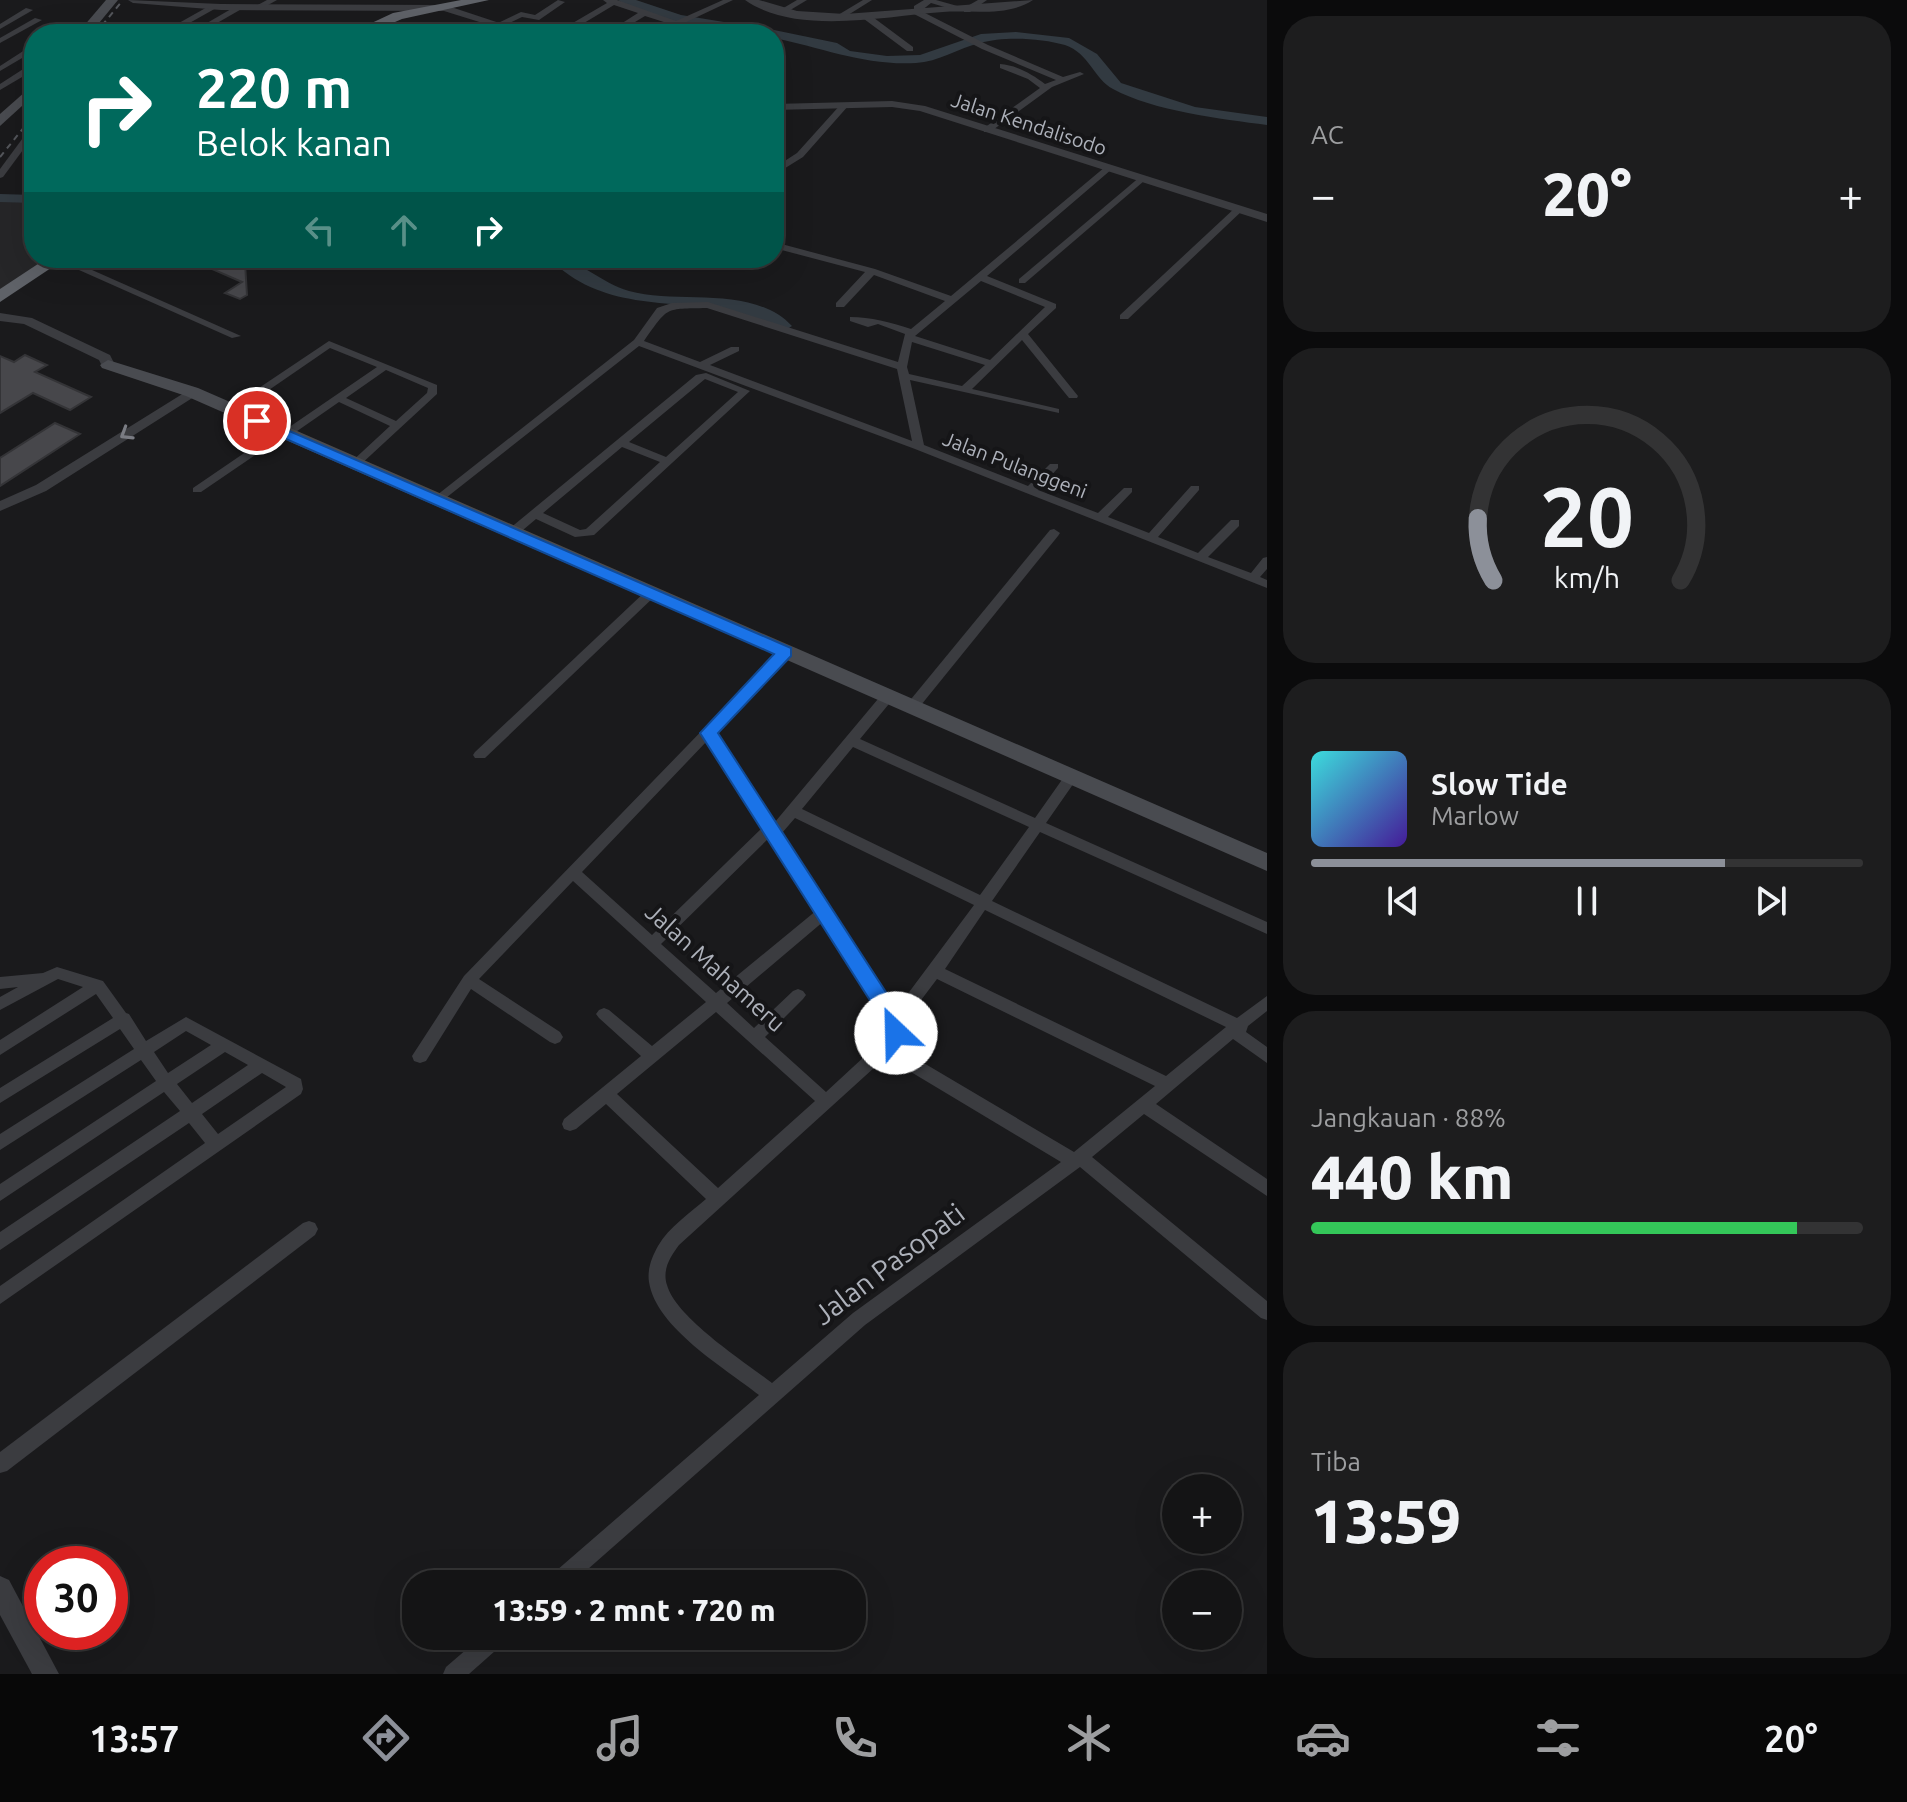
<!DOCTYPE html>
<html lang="id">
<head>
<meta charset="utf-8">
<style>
	body { margin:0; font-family:Ubuntu,sans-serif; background:#1d1d1e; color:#f1f3f6; height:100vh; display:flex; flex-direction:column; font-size:30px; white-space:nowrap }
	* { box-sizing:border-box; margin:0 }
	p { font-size:26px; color:#9d9ea0 }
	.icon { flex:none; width:44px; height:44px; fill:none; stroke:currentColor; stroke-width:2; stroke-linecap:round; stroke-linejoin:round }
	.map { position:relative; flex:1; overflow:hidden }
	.details { display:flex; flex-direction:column; gap:16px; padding:16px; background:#0b0b0c; width:640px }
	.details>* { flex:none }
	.top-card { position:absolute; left:24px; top:24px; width:760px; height:244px; border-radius:32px; box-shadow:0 8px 32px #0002,0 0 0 2px #333334; background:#00695c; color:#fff; overflow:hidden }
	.controls { position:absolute; left:1162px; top:1474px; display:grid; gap:16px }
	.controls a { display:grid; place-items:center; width:80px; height:80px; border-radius:50%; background:#141415; box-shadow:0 8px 32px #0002,0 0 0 2px #333334; font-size:40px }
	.speed { position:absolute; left:24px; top:1546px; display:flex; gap:16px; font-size:40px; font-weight:700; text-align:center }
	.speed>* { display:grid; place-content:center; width:104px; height:104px; border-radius:50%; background:#141415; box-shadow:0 8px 32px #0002,0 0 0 2px #333334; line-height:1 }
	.speed .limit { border:12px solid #d22; background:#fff; color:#111 }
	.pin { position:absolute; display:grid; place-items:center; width:68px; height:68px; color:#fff; margin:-34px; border:4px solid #fff; border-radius:50%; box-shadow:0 2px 8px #0007 }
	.me { position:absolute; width:88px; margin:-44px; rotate:336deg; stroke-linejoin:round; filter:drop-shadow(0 0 6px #0008) }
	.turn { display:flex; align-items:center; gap:28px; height:168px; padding:0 40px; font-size:36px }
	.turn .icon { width:104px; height:104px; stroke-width:2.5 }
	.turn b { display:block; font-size:56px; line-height:68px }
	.lanes { display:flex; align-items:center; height:76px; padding:0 40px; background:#0003; justify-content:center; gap:40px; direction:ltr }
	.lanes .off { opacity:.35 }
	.big { font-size:60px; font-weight:800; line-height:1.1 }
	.details .card { flex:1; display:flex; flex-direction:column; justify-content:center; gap:12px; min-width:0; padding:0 28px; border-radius:32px; background:#1d1d1e }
	.details .dial { align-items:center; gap:0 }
	.dial svg { height:208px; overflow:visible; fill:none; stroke:#333334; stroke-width:7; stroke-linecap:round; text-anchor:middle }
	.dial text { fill:#f1f3f6; stroke:none }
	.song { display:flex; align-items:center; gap:24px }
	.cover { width:96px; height:96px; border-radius:12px; background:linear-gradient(135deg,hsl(180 70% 55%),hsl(260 70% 35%)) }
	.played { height:8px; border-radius:4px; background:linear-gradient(90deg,#8c9099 75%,#333334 75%) }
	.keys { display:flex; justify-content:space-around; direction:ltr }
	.heat { display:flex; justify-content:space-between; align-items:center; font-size:44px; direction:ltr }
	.charge { height:12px; border-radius:6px; background:linear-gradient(90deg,#34c759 88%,#333334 0) }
	.trip { position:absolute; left:402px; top:1570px; width:464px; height:80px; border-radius:32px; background:#141415; box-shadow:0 8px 32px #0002,0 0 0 2px #333334; font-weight:800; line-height:80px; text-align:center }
	.tabs { display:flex; height:128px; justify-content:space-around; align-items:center; background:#080808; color:#9d9ea0 }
	.tabs .icon { width:56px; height:56px }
	.tabs .selected { color:#8c9099 }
	.tabs b { font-size:36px; color:#f1f3f6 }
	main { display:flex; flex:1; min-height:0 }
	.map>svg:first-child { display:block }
	.built { fill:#262628 }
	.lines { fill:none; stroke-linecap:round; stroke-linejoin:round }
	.river { fill:#323a41; fill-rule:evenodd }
	.building { fill:#47474b; stroke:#343437; stroke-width:2 }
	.minor { fill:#3b3c40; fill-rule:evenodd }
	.tertiary { fill:#3b3c40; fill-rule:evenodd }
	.secondary { fill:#494b50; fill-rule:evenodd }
	.trunk { fill:#5f6268; fill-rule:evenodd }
	.rail { stroke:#54565b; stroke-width:2; stroke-dasharray:6 5; stroke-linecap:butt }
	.oneway { stroke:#7a7c83 }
	.route { fill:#1a73e8; stroke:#114b97; stroke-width:2 }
	.labels { text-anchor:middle; stroke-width:8; stroke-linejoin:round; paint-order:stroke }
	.far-street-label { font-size:20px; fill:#adb1ba; stroke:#151517 }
	.street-label { font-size:24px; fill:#adb1ba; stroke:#151517 }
	.near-street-label { font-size:28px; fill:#adb1ba; stroke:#151517 }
</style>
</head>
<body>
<main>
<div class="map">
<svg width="1267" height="1674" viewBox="0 0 1267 1674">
	<rect width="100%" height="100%" fill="#1a1a1c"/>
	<!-- built -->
	<path class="built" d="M0,200L34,202V258H51L0,290Z"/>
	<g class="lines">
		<!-- river -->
		<g class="river">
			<path d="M618,0H636L681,15L774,30L837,43L850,51L887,56L920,55L981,34L1016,32L1069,38L1097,54L1121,83L1195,107L1267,117V125C1222,119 1153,111 1113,89C1094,79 1089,53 1065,45C1041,38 1003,36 980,43C959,48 938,62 916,63C866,66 823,48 774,38V34C736,34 648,22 618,0Z"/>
			<path d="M0,194L34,195V203L0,202Z"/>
			<path d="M549,258C580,258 600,283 629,291C679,305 752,284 792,326L784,331C766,326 751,314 732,311C667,299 601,311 549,258Z"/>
		</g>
	</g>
	<!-- building -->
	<g class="building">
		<path d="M219,258L245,263L247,295L240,299L225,293L242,282L205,266Z"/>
		<path d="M25,355L47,365L35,372L91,397L70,410L33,393L0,413V356L14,362Z"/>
		<path d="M55,423L80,434L0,486V458Z"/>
	</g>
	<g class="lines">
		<!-- minor -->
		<g class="minor">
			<path d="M267,0H277L261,9L254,7Z"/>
			<path d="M558,0L565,2L539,20L522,17L501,27L494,25L521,12L535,15Z"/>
			<path d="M603,0H617L676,21L723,0H733L661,34H651L670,24L645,16L615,34H605L638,13L614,5L579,26L586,34H578L570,26L571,24L607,3Z"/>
			<path d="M797,0H807L782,15L775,13Z"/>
			<path d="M863,0H872L840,20L833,18Z"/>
			<path d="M924,0H936L961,7V11H958L931,3L921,11L988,45L1063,77L1080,72L1084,74L1052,87L990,132H984V128L1040,88L1028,79L1000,68V64C1016,65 1032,74 1045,84L1056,80L982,49L914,14V6Z"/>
			<path d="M978,0H987L970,12H964V8Z"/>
			<path d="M211,5L218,7L177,30L170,28Z"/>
			<path d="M238,5L245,7L198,34H188Z"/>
			<path d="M26,8L33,10L0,29V24Z"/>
			<path d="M864,15H870L913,47V51H907L864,19Z"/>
			<path d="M35,18L42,20L0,43V38Z"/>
			<path d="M452,24L482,32L483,34C463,34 459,26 439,34L434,32Z"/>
			<path d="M113,25L120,27L114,34H106Z"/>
			<path d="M31,46H34V51L0,71V66Z"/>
			<path d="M31,64H34V70L0,90V84Z"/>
			<path d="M842,103L849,105L803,157L774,175V168L797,153Z"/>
			<path d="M34,126V135L3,177L0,178V169L31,127Z"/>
			<path d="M1105,167L1112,169L987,276L1056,304V308L1028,334L1078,396L1077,398H1069L1022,340L972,389L1059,409V413L910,380L924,445L1028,486L1050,464H1058V468L1038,490L1098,513L1124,488H1132V492L1108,517L1149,533L1191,486H1199V490L1158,537L1198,553L1231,520H1239V526L1208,557L1251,573L1263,558L1267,557V569L1260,577L1267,580V588L915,449L639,346L442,501L438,503L432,499L634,340L657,308L672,303L708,302L898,362L905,334L878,324L868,327L850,321V317C871,317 890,322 911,329L945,301L874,275L844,307H836V303L865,272L774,248V242L875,269L951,296ZM981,281L1045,307L990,360L915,336ZM707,308L897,369L912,441L710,365L739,351V347H731L700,362L644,341C669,306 664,309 707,308ZM912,342L985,365L962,386L909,374L907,367Z"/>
			<path d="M34,169V177L30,174Z"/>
			<path d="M1141,176L1145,179L1144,181L1025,283H1019V279Z"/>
			<path d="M1236,207L1244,209L1128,319H1120V315Z"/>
			<path d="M52,258H65L241,336L232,338Z"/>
			<path d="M673,258H684L677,262Z"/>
			<path d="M329,341L437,385V394L359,466L355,467L349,464L390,426L339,402L290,436H283L201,492H193V488L278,430H285L377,367L330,348L237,412H229V408ZM386,370L428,388L427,393L396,421L346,398Z"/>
			<path d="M706,373L750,391L594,535L575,537L536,519L517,535H509V529L696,375ZM705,379L738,392L666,457L629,442ZM622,447L660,462L586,529L580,530L543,513Z"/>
			<path d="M1054,529L1060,533L1058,536L917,710H907L905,707L907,704L1050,530Z"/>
			<path d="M651,589L655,590L657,593L655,596L485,758H475L473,755L475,752L647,590Z"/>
			<path d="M785,648L791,652L789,655L715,732L775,822L883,693H893L894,696L893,699L860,739L1035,818L1066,774H1076L1078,777L1076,780L1046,823L1267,922V934L1040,832L992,901L1237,1018L1267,996V1011L1248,1026L1246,1032L1267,1047V1063L1233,1039L1156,1104L1267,1179V1196L1144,1114L1092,1157L1267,1301V1320L1261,1318L1080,1167L865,1325L571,1584H546L549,1577L759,1395C725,1368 656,1328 649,1282C647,1269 652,1257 658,1246C669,1227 690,1213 706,1199L606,1104L576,1129L570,1131L564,1129L562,1124L564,1119L641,1056L599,1018L596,1014L599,1010L604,1008L609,1010L652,1046L706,1002L573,881L479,979L560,1032L563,1037L560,1042L555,1044L550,1042L471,989L426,1061L420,1063L414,1061L412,1056L464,976L781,649ZM707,741L763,827L652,935L582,872ZM853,747L1029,827L980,895L802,809ZM795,818L974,905L895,1011L831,907L782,833ZM770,837L817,910L716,993L661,944ZM985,910L1226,1027L1166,1076L945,969ZM824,921L889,1028L879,1043L826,1092L765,1037L803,999L806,995L803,991L798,989L793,991L754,1028L727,1003ZM937,979L1155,1086L1074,1152L895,1046L905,1028L903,1024ZM716,1012L815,1101L718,1188L617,1094ZM886,1057L1061,1162L853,1313L772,1383C745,1362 676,1318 667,1285C662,1270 670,1257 679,1245Z"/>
			<path d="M57,967L103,981L126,1013L129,1014L146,1041L186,1017L301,1079L303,1089L301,1094L0,1304V1286L205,1143L189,1123L0,1250V1232L180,1111L164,1092L0,1201V1184L156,1081L141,1060L0,1150V1134L134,1049L120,1029L0,1103V1088L113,1018L96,994L0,1055V1040L83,987L58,979L0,1010V997L18,987L0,989V977L43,973ZM186,1031L211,1045L168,1073L154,1052ZM225,1052L248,1065L192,1103L177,1084ZM262,1073L286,1087L218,1134L202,1114Z"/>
			<path d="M309,1221L315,1223L318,1229L315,1235L7,1471L0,1473V1452L303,1223Z"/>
			<path d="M482,1636H507L504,1643L469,1674H443L446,1667Z"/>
		</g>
		<!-- tertiary -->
		<g class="tertiary">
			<path d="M128,0L221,4L445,5L533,34H518L444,11L221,10L133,3Z"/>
			<path d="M745,0H759L797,11L845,14L1033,0C1008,17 972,10 943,12C885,16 796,36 745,0Z"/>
			<path d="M892,101L925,106L1267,214V222L920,111L892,107L774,110V104Z"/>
			<path d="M0,313L32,318L110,355L115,365L113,368H103L99,360L24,324L0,321Z"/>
			<path d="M192,388L197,389V395L46,491L0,511V501L36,485Z"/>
			<path d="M0,1576L9,1580L59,1674H32L0,1615Z"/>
		</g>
		<!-- secondary -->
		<g class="secondary">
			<path d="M106,0H118L90,34H77Z"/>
			<path d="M34,84V95L0,126V114Z"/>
			<path d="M108,360L198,388L1267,853V871L186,396L102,368L100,365Z"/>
		</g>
		<!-- trunk -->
		<g class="trunk">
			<path d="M461,0H489L402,19L367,34H348L393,13Z"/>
			<path d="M47,258H66L0,302V289Z"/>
		</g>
		<!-- rail -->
		<g class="rail">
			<path d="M95,34L123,0"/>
			<path d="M0,157L34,115"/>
		</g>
	</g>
	<!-- one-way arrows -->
	<defs><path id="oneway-chevron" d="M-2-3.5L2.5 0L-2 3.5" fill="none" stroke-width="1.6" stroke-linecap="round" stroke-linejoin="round" transform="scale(2)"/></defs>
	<use class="oneway" href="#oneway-chevron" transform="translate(126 434) rotate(148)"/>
	<!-- route -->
	<path class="route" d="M257,417L791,648V656L718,733L902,1017L906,1033L903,1039H888L885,1024L700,733L774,654L252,424L250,421Z"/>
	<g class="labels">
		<!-- far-street labels -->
		<g class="far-street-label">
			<text transform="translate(1029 124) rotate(18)" y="7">Jalan Kendalisodo</text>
			<text transform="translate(1015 465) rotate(21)" y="7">Jalan Pulanggeni</text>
		</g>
		<!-- street labels -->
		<g class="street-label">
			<text transform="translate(715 968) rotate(42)" y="8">Jalan Mahameru</text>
		</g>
		<!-- near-street labels -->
		<g class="near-street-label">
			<text transform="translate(889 1264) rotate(-37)" y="10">Jalan Pasopati</text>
		</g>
	</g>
</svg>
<div class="controls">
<a>+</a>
<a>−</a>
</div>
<div class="speed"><div class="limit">30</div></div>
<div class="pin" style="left:257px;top:421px;background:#d93025"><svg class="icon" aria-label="arrive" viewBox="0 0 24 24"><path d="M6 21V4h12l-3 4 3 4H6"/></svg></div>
<svg class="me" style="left:896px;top:1033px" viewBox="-20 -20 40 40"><circle r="19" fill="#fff"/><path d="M0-13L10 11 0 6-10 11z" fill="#1a73e8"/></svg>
<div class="trip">13:59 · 2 mnt · 720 m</div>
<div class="top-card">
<div class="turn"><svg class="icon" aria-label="right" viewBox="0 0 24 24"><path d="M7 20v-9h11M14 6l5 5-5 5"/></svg><div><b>220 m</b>Belok kanan</div></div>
<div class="lanes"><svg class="icon off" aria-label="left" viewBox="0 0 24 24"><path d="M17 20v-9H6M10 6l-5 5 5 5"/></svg><svg class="icon off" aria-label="ahead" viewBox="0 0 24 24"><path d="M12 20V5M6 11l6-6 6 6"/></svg><svg class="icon" aria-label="right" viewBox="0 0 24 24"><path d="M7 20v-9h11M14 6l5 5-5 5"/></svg></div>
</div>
</div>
<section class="details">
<div class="card"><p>AC</p>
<div class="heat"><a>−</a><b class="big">20°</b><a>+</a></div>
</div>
<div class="card dial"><svg viewBox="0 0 100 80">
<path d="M14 69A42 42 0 1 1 86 69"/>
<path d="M14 69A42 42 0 0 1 8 45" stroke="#8c9099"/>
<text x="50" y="56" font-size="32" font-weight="700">20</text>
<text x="50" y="72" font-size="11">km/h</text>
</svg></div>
<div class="card">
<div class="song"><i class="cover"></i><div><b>Slow Tide</b><p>Marlow</p></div></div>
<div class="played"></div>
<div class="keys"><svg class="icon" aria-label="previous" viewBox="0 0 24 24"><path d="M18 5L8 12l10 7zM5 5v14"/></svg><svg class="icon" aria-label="pause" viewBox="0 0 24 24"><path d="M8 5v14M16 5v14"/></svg><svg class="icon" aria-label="next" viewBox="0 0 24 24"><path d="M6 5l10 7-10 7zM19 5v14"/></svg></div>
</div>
<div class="card"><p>Jangkauan · 88%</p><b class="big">440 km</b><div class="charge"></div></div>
<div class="card"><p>Tiba</p><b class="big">13:59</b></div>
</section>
</main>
<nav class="tabs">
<b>13:57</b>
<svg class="icon selected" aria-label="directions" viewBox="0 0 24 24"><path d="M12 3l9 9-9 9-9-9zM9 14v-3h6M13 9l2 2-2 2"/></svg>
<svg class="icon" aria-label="music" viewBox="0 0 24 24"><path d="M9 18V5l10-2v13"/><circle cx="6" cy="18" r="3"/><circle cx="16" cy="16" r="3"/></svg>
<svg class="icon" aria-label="phone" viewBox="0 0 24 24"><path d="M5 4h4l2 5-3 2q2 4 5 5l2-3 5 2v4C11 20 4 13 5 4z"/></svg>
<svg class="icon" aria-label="climate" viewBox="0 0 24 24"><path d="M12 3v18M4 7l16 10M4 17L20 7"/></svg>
<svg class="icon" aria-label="car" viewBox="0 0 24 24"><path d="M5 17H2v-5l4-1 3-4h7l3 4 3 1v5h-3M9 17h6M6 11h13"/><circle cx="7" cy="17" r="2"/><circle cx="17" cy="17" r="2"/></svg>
<svg class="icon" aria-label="filters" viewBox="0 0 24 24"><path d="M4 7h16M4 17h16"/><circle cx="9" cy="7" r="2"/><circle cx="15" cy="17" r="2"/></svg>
<b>20°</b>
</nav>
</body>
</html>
